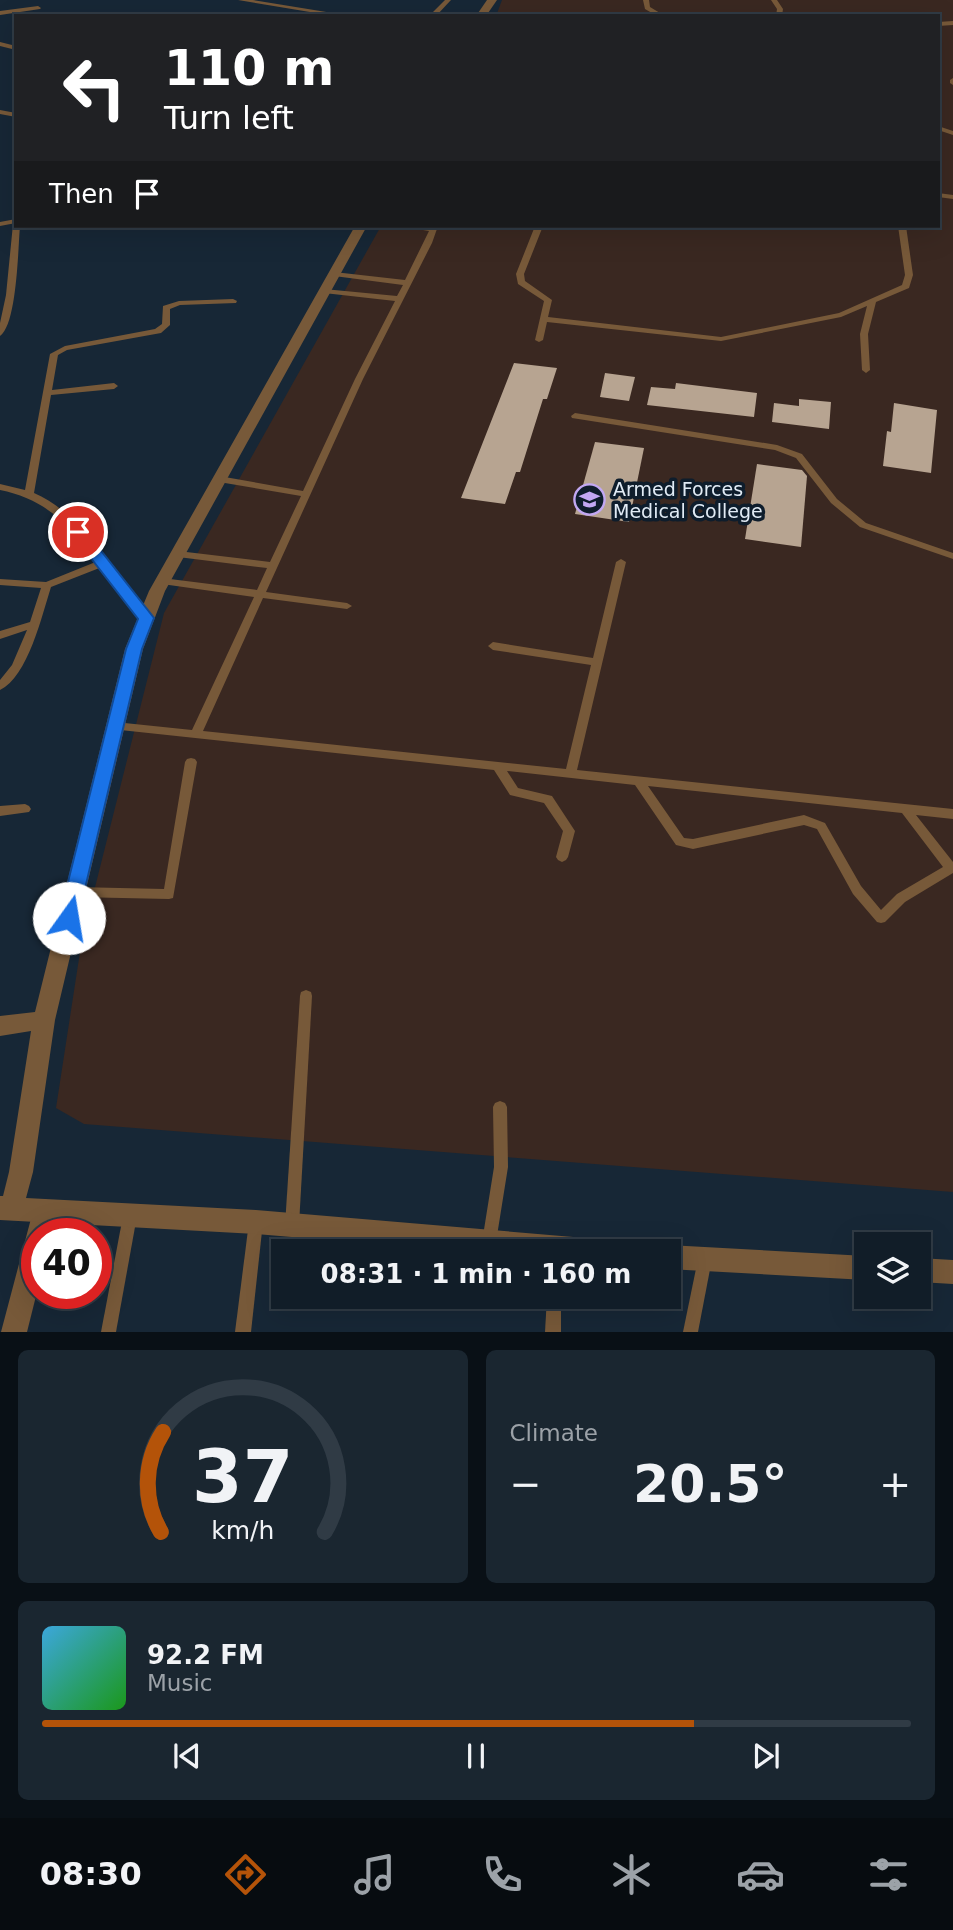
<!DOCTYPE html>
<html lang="en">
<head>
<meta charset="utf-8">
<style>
	body { margin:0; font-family:"DejaVu Sans",sans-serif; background:#1a2630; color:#f1f3f6; height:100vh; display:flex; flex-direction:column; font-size:26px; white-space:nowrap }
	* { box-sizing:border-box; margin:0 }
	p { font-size:23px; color:#9ca2a8 }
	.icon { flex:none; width:38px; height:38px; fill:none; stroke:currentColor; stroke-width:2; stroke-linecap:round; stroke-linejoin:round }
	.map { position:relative; height:1332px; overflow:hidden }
	.panel { display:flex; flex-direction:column; gap:18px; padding:18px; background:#091016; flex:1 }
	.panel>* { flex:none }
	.top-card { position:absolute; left:14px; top:14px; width:926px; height:214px; border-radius:0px; box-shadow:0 7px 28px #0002,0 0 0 2px #303b45; background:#202124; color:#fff; overflow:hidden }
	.fabs { position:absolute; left:854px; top:1232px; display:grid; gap:14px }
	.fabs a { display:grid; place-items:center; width:77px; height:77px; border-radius:0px; background:#111d28; box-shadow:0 7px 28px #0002,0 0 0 2px #303b45; font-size:35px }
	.speed { position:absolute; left:21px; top:1218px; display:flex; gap:14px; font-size:35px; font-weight:700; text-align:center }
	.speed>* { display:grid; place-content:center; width:91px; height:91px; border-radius:50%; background:#111d28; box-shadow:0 7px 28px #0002,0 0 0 2px #303b45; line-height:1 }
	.speed .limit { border:10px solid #d22; background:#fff; color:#111 }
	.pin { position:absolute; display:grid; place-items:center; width:60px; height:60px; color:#fff; margin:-30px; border:4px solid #fff; border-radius:50%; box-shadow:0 2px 7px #0007 }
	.me { position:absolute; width:77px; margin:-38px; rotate:13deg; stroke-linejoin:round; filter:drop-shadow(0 0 5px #0008) }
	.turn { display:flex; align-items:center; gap:24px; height:147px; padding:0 35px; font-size:32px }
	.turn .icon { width:91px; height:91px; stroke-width:2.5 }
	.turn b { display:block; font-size:49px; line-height:60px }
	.then { display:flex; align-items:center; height:66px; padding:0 35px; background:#0003; gap:14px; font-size:26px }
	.big { font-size:52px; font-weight:600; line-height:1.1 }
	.panel .widget { flex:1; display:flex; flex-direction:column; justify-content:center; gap:10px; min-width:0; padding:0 24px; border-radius:10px; background:#1a2630 }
	.panel .dial { align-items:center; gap:0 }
	.dial svg { height:182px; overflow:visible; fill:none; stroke:#303b45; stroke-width:7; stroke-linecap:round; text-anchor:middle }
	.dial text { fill:#f1f3f6; stroke:none }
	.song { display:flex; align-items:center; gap:21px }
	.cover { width:84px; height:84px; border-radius:10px; background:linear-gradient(135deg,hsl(200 70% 55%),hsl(120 70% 35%)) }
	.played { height:7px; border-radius:4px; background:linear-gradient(90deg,#b45309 75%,#303b45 75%) }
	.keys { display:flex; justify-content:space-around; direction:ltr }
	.heat { display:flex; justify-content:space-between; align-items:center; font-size:38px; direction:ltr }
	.panel .tiles { flex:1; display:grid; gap:18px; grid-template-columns:1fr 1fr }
	.widget:last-child { grid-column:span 2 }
	.trip { position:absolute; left:271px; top:1239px; width:410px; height:70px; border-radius:0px; background:#111d28; box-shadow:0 7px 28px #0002,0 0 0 2px #303b45; font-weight:600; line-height:70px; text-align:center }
	.dock { display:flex; height:112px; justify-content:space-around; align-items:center; background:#070c10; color:#9ca2a8 }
	.dock .icon { width:49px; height:49px }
	.dock .on { color:#b45309 }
	.dock b { font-size:32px; color:#f1f3f6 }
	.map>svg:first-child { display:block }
	.education { fill:#3a2821 }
	.building { fill:#b7a491 }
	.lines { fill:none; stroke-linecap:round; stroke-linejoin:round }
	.service { fill:#775939; fill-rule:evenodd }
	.minor { fill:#775939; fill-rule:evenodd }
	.tertiary { fill:#775939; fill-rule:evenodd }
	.route { fill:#1a73e8; stroke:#114b97; stroke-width:2 }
	.labels { text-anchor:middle; stroke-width:7; stroke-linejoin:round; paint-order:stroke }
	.poi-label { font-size:19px; fill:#e1ebf5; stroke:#0e1d2c; text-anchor:start }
</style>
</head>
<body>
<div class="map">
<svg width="953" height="1332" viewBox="0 0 953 1332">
	<rect width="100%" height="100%" fill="#172736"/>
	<!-- education -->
	<path class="education" d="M502,0H953V1192L84,1124L56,1108L82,939L164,613L381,226H938V16H496Z"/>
	<!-- building -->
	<g class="building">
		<path d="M514,363L557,368L547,399H543L520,472H516L505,504L461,498Z"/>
		<path d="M605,373L635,377L629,401L600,397Z"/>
		<path d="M676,383L757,393L754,417L647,405L651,387L675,389Z"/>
		<path d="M799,399L831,402L829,429L772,422L774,403L799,406Z"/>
		<path d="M894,403L937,410L931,473L883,466L887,431L891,432Z"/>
		<path d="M595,442L644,448L629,522L575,514Z"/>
		<path d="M757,464L802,470L807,476L801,547L745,539Z"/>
	</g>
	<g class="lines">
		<!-- service -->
		<g class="service">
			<path d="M238,0H253L351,16H334Z"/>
			<path d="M445,0H451L436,16H429Z"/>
			<path d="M643,0H649L650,7L665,16H657L645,9Z"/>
			<path d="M771,0H777L783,9L782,16H776L777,9Z"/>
			<path d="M38,6L41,8L40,9L0,15V11Z"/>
			<path d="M171,14H206L209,16H168Z"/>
			<path d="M953,21V25L938,26V22Z"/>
			<path d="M0,42L16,46V50L0,46Z"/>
			<path d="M953,78V85L950,83V80Z"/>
			<path d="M0,110L16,113V117L0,114Z"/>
			<path d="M938,126L953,131V135L938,130Z"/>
			<path d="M938,193L953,195V199L938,197Z"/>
			<path d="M16,219V223L0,226V222Z"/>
			<path d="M13,224L20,226C18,249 17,324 0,336V323L6,295Z"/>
			<path d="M407,226H438L432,243L363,379L266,592L347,603L352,606L347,609L263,598L203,731L566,769L591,665L493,650L488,646L493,642L593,658L616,562L621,559L626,562L577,770L953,809V819L916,815L953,862V873L905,902L885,922L881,923L877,922L853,894L817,829L804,825L693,849L676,845L635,785L507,771L518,788L552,796L573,828L575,831L568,857L566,860L562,862L558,860L556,857L563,831L544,803L510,795L494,770L111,729L110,726L111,723L115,722L192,730L254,597L162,584L157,581L162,578L257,590L267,568L178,557L173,554L178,551L270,562L301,496L219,482L214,479L219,476L303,491L355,379L395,301L324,293L320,291L324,289L397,296L403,285L334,276L330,274L334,272L405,280L429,231L411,228ZM648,786L902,813L943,867L897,894L881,910L861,886L825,823L804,815L693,839L684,838Z"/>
			<path d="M535,226H543L524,274L525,281L552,300L548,317L721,337L839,313L902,285L905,275L898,226H906L913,275L909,288L876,302L868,334L870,370L866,373L862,370L860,334L867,306L841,317L721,341L547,322L543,340L539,342L535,340L544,301L518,284L516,274Z"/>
			<path d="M233,299L237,301L236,303L180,305L170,309V325L161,333L67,350L58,355L52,390L114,383L118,386L114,389L51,395L34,493C73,510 100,549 124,582C133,594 143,606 151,618L146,622L142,621L102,567L51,587C42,615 28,677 0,690V680L12,665L27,630L0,639V631L30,622L41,588L0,585V579L46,582L98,561C70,526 46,499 0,490V484L25,490L50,354L65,346L155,329L162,324L163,306L179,301Z"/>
			<path d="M575,413L777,445L802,454L837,499L866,523L953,553V559L860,527L831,503L796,458L775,450L572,418L571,416Z"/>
			<path d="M191,758L195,759L197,762L173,898L169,899L75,897L71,896L69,892L71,888L75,887L164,889L185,762L187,759Z"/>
			<path d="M25,804L29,806L31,809L29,812L0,816V806Z"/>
			<path d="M306,990L311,992L312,996L299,1225L297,1230L292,1232L287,1230L285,1225L300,996L301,992Z"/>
			<path d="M500,1101L505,1103L507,1107L508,1167L496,1242L494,1247L489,1249L484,1247L482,1242L494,1167L493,1107L495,1103Z"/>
			<path d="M130,1209L135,1211L137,1216L116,1332H101L123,1216L125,1211Z"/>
			<path d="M256,1215L261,1217L263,1222L251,1332H235L249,1222L251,1217Z"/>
			<path d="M705,1252L710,1254L712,1259L698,1332H683L698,1259L700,1254Z"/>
			<path d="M547,1297H561V1332H545Z"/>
		</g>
		<!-- minor -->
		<path class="minor" d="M45,1199L53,1203L57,1211L51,1234H37V1292L27,1332H1L33,1211L37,1203Z"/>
		<!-- tertiary -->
		<g class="tertiary">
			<path d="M487,0H497L486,16H476Z"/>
			<path d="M355,226H367L165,591L143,649L55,1020L33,1172L26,1198L256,1210L597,1239L606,1242L609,1251H458L256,1234L0,1220V1196H3L9,1172L31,1031L0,1036V1016L35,1012L125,649L149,591Z"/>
			<path d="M668,1245L866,1256V1280L668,1269V1251H658Z"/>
			<path d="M919,1258L953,1260V1284L919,1282Z"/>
		</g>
	</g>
	<!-- route -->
	<path class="route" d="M78,527L83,528L154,618L142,649L78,918L75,923L69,925L62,923L59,918L126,649L138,619L73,535L71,532Z"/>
	<!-- icons -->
	<defs>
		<symbol id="university-ring" viewBox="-11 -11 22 22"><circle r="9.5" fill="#0e1d2c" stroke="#c2a8f3" stroke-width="1.5"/><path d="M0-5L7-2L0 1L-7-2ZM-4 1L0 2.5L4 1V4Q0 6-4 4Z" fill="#c2a8f3"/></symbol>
	</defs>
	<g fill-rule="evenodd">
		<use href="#university-ring" x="572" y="482" width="35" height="35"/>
	</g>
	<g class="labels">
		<!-- poi labels -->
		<g class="poi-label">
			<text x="613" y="496">Armed Forces<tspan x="613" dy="22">Medical College</tspan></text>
		</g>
	</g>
</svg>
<div class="fabs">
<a><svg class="icon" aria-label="layers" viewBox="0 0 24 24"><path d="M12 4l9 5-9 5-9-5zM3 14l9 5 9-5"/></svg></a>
</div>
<div class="speed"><div class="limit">40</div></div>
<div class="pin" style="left:78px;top:532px;background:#d93025"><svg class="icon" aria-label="arrive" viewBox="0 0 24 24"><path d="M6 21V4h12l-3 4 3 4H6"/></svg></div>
<svg class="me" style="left:69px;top:918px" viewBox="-20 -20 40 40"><circle r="19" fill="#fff"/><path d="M0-13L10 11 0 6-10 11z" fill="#1a73e8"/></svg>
<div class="trip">08:31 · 1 min · 160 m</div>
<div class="top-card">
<div class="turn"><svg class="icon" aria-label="left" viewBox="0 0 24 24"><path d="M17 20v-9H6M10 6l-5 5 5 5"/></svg><div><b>110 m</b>Turn left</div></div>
<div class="then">Then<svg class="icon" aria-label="arrive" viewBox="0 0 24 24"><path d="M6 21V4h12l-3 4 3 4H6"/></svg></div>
</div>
</div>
<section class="panel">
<div class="tiles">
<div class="widget dial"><svg viewBox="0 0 100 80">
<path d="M14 69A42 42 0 1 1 86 69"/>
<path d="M14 69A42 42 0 0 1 15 25" stroke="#b45309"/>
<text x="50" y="56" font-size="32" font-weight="700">37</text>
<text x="50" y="72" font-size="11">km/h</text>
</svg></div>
<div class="widget"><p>Climate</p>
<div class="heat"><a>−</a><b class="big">20.5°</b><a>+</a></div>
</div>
<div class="widget">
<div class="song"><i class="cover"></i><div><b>92.2 FM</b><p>Music</p></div></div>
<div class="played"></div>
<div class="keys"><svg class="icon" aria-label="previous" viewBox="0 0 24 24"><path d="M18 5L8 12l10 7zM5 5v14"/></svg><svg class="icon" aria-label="pause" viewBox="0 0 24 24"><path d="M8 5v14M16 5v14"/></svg><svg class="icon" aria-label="next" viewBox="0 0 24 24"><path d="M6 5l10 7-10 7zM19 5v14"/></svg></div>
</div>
</div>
</section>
<nav class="dock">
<b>08:30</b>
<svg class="icon on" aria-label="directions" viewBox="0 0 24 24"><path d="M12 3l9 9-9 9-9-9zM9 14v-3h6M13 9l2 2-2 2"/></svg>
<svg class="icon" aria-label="music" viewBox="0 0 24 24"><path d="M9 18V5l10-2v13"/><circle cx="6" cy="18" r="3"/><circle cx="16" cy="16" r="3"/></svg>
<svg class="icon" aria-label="phone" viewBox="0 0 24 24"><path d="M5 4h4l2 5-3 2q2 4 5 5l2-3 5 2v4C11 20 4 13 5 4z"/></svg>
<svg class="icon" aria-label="climate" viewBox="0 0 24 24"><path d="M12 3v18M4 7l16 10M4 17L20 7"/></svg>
<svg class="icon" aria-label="car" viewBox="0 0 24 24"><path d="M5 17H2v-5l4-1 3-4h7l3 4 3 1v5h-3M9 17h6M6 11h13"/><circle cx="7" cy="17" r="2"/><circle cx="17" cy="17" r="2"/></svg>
<svg class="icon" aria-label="filters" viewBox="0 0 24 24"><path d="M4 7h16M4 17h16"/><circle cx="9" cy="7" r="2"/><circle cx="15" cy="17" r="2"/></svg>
</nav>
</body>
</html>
